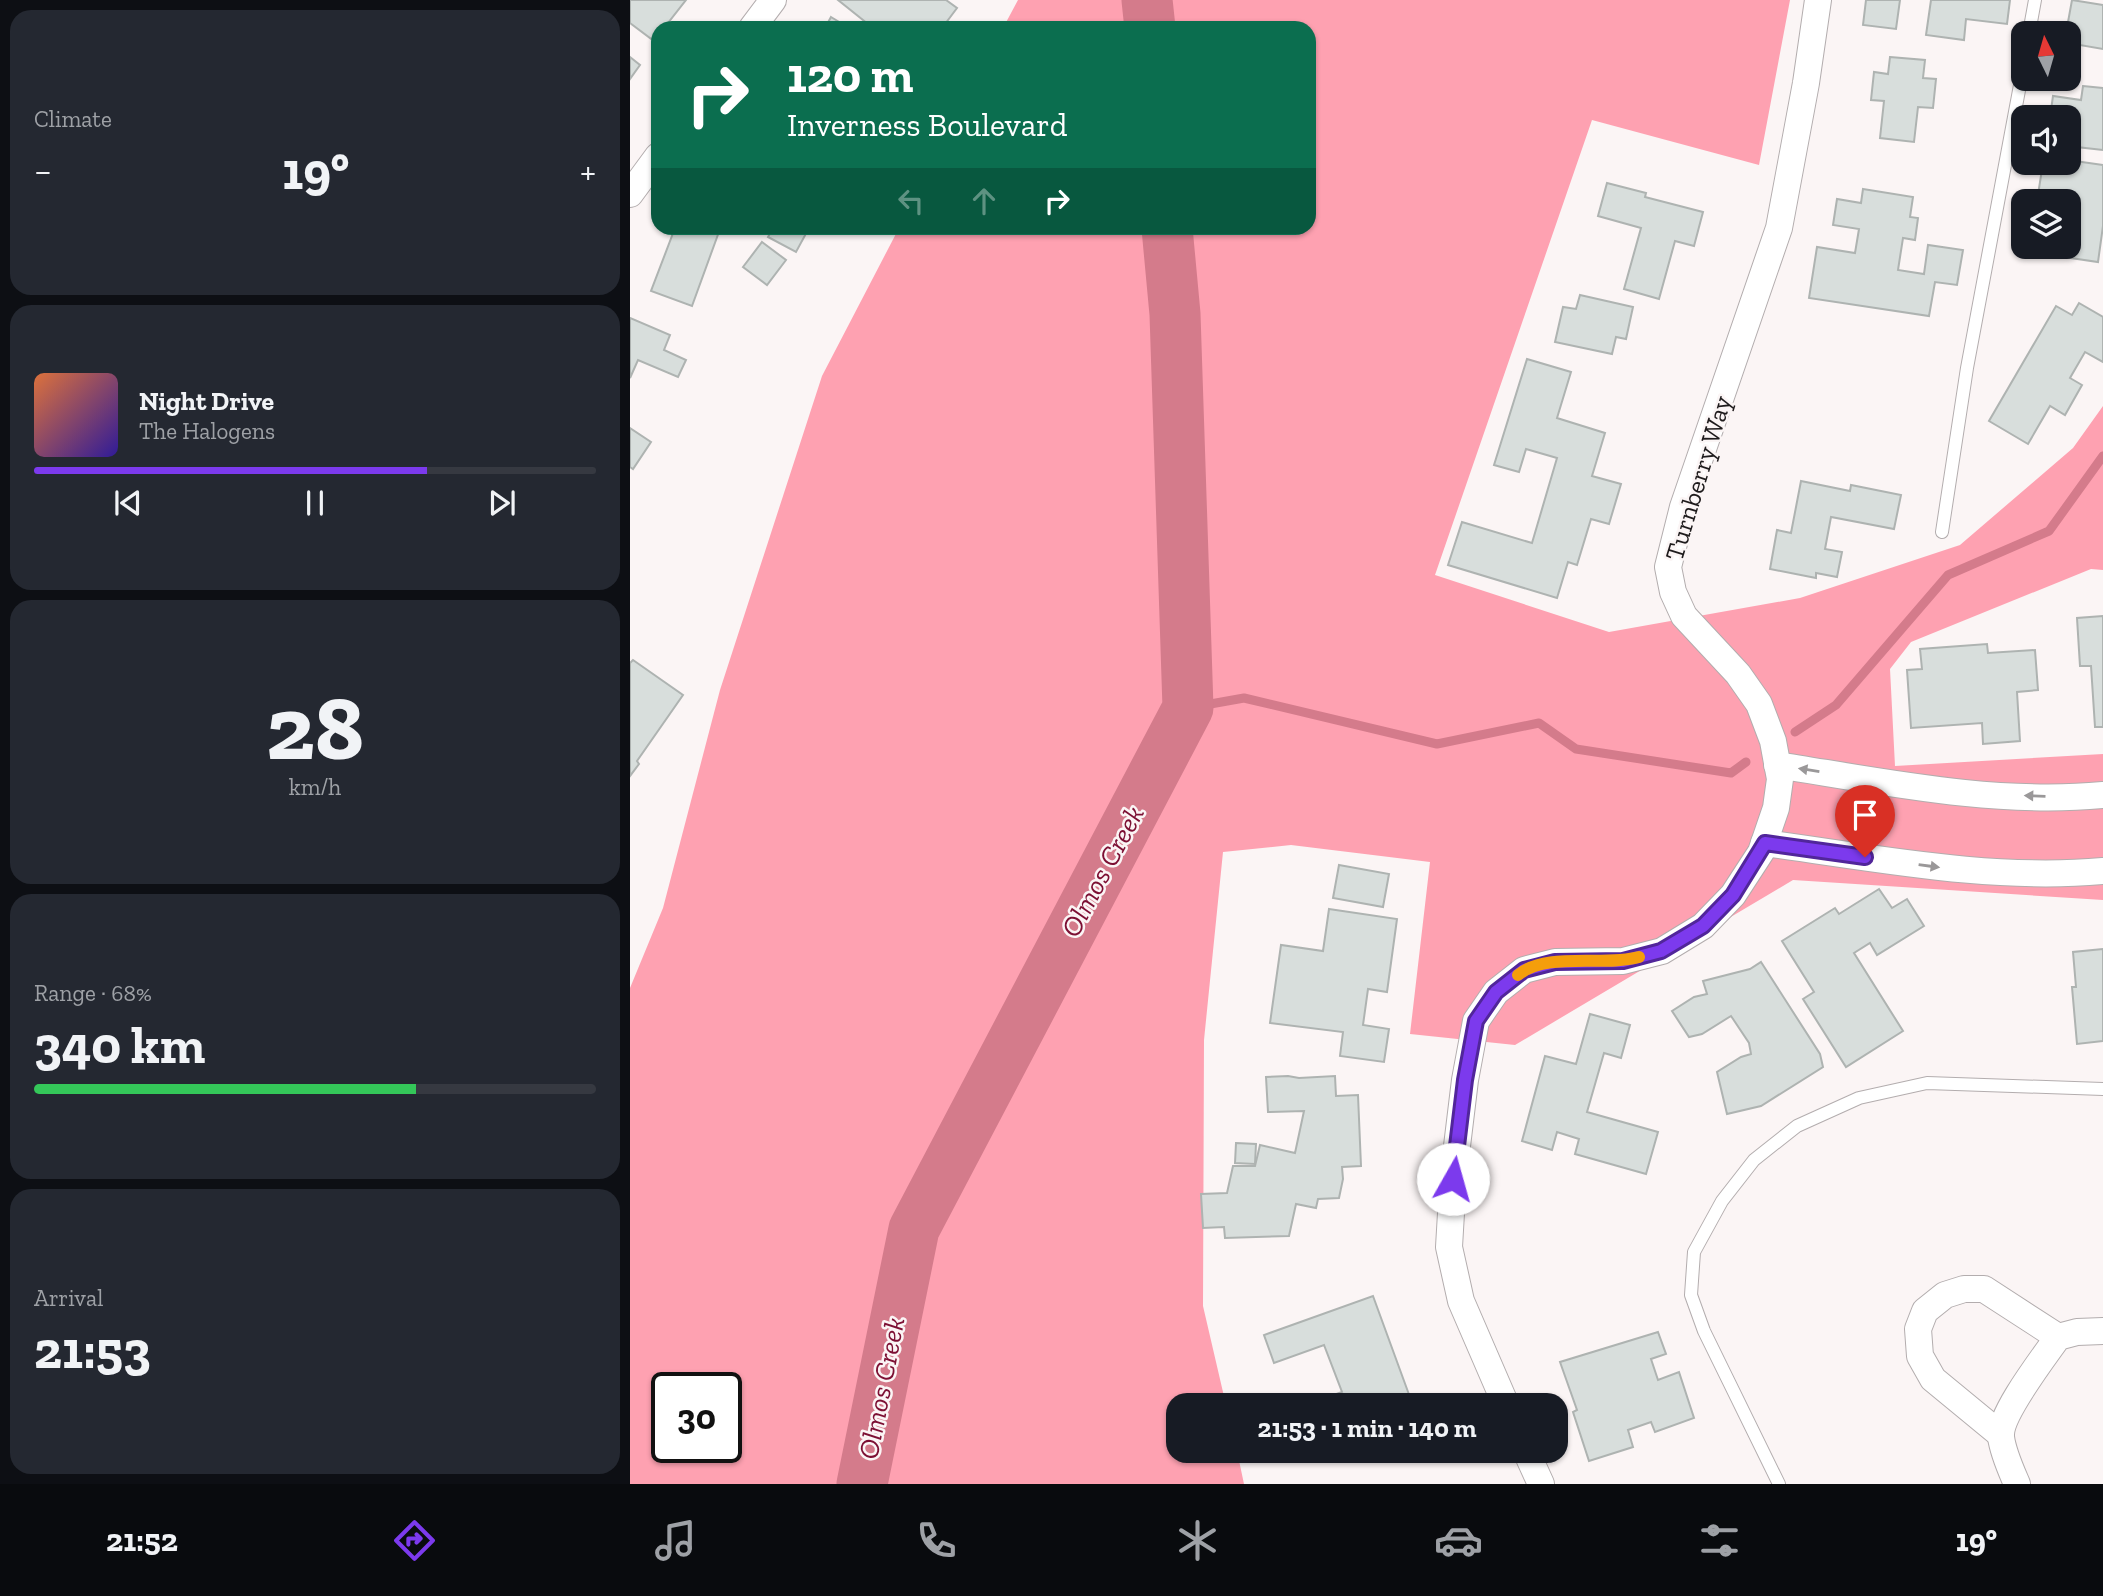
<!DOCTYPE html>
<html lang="en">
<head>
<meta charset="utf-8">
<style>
	body { margin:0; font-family:"Zilla Slab",serif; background:#242831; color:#f1f3f6; height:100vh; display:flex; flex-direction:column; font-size:26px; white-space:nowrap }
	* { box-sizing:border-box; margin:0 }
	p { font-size:23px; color:#9ea1a6 }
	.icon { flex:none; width:38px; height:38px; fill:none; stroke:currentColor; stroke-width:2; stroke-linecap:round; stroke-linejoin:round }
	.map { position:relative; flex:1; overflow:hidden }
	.details { display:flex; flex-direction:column; gap:10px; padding:10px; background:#0d0f14; width:630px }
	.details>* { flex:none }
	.hud { position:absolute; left:21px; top:21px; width:665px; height:214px; border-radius:21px; box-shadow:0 2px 5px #0004; background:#0b6e4f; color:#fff; overflow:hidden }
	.needle { width:46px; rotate:355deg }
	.buttons { position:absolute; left:1381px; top:21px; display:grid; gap:14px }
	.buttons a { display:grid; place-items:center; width:70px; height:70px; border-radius:14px; background:#171b24; box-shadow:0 2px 5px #0004; font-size:35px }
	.speed { position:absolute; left:21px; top:1372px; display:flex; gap:14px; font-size:35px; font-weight:700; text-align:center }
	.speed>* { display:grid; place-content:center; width:91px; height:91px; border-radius:50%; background:#171b24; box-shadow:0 2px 5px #0004; line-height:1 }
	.speed .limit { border:4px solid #111; border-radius:10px; background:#fff; color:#111 }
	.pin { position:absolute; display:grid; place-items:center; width:60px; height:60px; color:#fff; margin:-72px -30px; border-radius:50% 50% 50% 0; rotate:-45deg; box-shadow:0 0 7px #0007 }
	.pin .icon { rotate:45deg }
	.me { position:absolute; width:77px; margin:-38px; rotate:7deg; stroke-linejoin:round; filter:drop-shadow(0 0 5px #0008) }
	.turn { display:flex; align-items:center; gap:24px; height:147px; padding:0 21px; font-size:32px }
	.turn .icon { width:91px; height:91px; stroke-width:2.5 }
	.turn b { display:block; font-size:49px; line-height:60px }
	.lanes { display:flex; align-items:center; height:66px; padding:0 21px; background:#0003; justify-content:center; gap:35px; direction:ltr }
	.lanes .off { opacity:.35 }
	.big { font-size:52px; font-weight:700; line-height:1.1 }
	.details .card { flex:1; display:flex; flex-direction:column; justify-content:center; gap:10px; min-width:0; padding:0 24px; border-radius:21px; background:#242831 }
	.details .dial { align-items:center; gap:0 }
	.dial b { font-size:91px; line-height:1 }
	.song { display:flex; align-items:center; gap:21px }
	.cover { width:84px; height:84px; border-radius:10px; background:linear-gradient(135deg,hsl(20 70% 55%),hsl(250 70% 35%)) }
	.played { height:7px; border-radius:4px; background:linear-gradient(90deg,#7c3aed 70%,#363941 70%) }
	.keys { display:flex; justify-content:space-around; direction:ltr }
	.heat { display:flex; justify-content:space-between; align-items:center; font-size:38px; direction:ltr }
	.charge { height:10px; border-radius:5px; background:linear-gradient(90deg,#34c759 68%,#363941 0) }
	.trip { position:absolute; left:536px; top:1393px; width:402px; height:70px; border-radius:21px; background:#171b24; box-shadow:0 2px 5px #0004; font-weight:700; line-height:70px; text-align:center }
	.tabs { display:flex; height:112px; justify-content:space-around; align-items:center; background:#090b0e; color:#9ea1a6 }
	.tabs .icon { width:49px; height:49px }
	.tabs .selected { color:#7c3aed }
	.tabs b { font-size:32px; color:#f1f3f6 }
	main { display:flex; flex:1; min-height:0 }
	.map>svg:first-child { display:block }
	.forest { fill:#fea1b1; fill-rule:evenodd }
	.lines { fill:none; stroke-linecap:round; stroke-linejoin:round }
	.stream { stroke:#d47b8b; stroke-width:9 }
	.river { stroke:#d47b8b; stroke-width:51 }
	.building { fill:#d8dedc; stroke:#aeb3b1; stroke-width:2 }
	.lane-casing { stroke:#b3adae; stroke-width:14 }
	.street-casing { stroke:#b3adae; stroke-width:28 }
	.lane { stroke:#fff; stroke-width:12 }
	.street { stroke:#fff; stroke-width:26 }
	.oneway { fill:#9a9899 }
	.route-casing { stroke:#51269a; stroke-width:18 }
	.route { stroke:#7c3aed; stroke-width:12 }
	.slow { stroke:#f59e0b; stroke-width:12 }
	.labels { text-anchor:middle; stroke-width:5; stroke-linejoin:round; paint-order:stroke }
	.street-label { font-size:26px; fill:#1e1b1c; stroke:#fbf5f5 }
	.water-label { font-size:28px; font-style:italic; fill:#7c0f33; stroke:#fbf5f5 }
</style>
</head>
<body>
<main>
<section class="details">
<div class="card"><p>Climate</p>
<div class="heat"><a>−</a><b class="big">19°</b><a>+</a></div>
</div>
<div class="card">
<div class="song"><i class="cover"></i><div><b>Night Drive</b><p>The Halogens</p></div></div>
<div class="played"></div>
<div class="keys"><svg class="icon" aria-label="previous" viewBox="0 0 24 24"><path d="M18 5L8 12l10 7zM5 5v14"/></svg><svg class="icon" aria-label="pause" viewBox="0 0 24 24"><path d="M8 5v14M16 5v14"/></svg><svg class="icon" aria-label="next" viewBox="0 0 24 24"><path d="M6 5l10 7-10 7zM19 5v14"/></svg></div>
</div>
<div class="card dial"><b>28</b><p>km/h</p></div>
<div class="card"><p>Range · 68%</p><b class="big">340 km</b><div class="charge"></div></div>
<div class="card"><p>Arrival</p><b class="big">21:53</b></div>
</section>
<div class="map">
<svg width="1473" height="1484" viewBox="0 0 1473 1484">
	<rect width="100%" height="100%" fill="#fbf5f5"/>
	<!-- forest -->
	<path class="forest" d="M388,0H1160L1129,165L962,120L805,575L979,632L1170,598L1330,545L1443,448L1473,406V570L1461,569L1281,642L1260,669L1265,766L1473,754V900L1163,880L885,1045L780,1034L800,862L661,845L593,852L574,1040L573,1306L596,1405H548V1451H607L614,1484H0V988L33,908L90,690L192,376L269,228H679V28H373ZM37,1388H96V1447H37Z"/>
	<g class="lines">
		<!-- stream -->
		<g class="stream">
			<path d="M558,708L614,698L807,744L909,723L946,749L1101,773L1116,762"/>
			<path d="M1165,732L1206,705L1318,575L1419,531L1473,456"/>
		</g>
		<!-- river -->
		<g class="river">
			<path d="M517,0L520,28"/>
			<path d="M232,1484L284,1229L558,708L545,314L537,228"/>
		</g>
	</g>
	<!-- building -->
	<g class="building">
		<path d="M0,0H56L34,28H28V36L24,41L0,23Z"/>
		<path d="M208,0H316L327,8L312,28H243Z"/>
		<path d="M1236,0H1270L1266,29L1233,25Z"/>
		<path d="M1301,0H1380L1377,24L1336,19L1334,40L1296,35Z"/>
		<path d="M1442,0L1473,5V49L1438,43V33H1436Z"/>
		<path d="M201,17L219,28H195Z"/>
		<path d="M0,57L10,65L0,79Z"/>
		<path d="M1260,57L1295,60L1293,78L1306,79L1303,108L1288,107L1284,142L1250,138L1254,101L1241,100L1244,72L1258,74Z"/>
		<path d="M1453,86L1473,88V150L1438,146V117H1420L1423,96L1451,100Z"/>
		<path d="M1438,160L1473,165V226L1468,262L1400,252L1401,247H1438V201H1407L1413,163H1438Z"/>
		<path d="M977,183L1016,193L1015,197L1073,212L1064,246L1045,241L1029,299L994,289L1011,228L968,216Z"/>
		<path d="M1233,189L1283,197L1280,217L1288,218L1285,240L1273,238L1268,270L1294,274L1298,245L1333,250L1327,285L1305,282L1299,316L1179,298L1187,247L1225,253L1229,229L1203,225L1207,199L1231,203Z"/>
		<path d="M45,228L90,229L62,306L21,291Z"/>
		<path d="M143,228H179L166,252L138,237Z"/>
		<path d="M132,242L156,260L137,285L113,267Z"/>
		<path d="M950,295L1003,307L996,339L986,337L982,354L925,342L933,307L946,309Z"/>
		<path d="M1449,303L1473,317V362L1455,352L1440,378L1452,385L1435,415L1420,406L1398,444L1359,421L1426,306L1442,315Z"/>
		<path d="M0,318L40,335L34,350L56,360L48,377L8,360L0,378Z"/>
		<path d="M897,359L941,372L927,418L975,433L962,476L991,484L979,524L961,519L947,565L938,562L927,598L818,565L832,522L902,543L927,458L896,449L889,472L864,465Z"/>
		<path d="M0,428L21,442L3,469L0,467Z"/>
		<path d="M1171,481L1220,491L1221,485L1271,495L1264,529L1201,517L1195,549L1212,552L1207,577L1186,573V578L1140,569L1147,530L1161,533Z"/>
		<path d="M1473,616V727H1465L1461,666H1450L1447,618Z"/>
		<path d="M1357,644L1358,653L1405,650L1408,690L1387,692L1390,741L1353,744L1352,723L1281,728L1277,670L1292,669L1290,649Z"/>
		<path d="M3,660L53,695L7,761L9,764L0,776V663Z"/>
		<path d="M709,865L759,874L753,907L703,898Z"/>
		<path d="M1249,889L1262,908L1277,899L1294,926L1247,955L1240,943L1224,953L1273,1031L1216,1067L1173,999L1184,992L1152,941L1205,908L1209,914Z"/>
		<path d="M699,909L767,919L757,992L738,989L733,1025L759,1029L754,1062L710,1056L713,1032L640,1023L651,945L693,951Z"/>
		<path d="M1473,949V1041L1447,1044L1442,987H1446L1443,952Z"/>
		<path d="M1131,962L1190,1054L1193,1067L1131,1106L1097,1114L1087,1072L1111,1057L1121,1054L1119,1043L1101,1016L1072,1034L1059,1037L1042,1011L1064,997L1077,994L1073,981L1120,969Z"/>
		<path d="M960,1014L1000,1025L991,1058L974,1053L957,1112L1028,1132L1016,1174L945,1154L949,1139L927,1132L922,1150L892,1141L915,1056L946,1064Z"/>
		<path d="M658,1076L669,1078L705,1076L706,1096L728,1095L731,1166L712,1167L713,1179L709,1198L688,1199L686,1208L666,1204L659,1236L595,1238L594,1227L573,1228L571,1194L597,1193L603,1166H625L630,1145L665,1153L674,1111L638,1112L636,1077Z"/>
		<path d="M606,1143L626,1144L625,1164L605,1163Z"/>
		<path d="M743,1296L781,1400L765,1405H676L712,1392L694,1345L644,1363L634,1335Z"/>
		<path d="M1028,1332L1036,1354L1021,1359L1028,1380L1049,1372L1064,1418L1025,1432L1021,1422L998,1430L1003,1447L959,1461L943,1412L947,1410L930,1362Z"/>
	</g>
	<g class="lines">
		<defs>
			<g id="lane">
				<path d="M1399,33L1405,0"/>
				<path d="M1312,532L1337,368L1393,69"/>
				<path d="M1149,1484L1074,1331L1061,1295L1064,1252L1092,1201L1124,1160L1167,1126L1229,1098L1297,1083L1473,1089"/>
			</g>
			<g id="street">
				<path d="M122,28L143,0"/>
				<path d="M0,194L28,156"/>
				<path d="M1147,765C1255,782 1364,805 1473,795"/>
				<path d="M1134,843C1246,858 1360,881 1473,871"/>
				<path d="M876,1405L831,1301L819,1247L823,1179L835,1080L846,1021L866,992L894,970L925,962L993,961L1032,951L1073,926L1103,895L1131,852L1146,808L1150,779L1143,741L1129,704L1108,674L1054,616L1043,592L1038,567L1053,507L1149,228L1176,83L1188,0"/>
				<path d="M1371,1435L1303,1379L1290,1356L1288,1329L1295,1311L1315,1295L1334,1289H1354L1428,1337"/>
				<path d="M896,1451L911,1484"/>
				<path d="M1387,1484C1381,1470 1373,1453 1371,1437C1369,1415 1414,1357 1428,1337L1447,1332L1473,1331"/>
			</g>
		</defs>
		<!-- lane casing -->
		<use href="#lane" class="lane-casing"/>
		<!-- street casing -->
		<use href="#street" class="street-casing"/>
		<!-- lane -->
		<use href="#lane" class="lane"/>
		<!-- street -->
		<use href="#street" class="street"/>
	</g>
	<!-- one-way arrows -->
	<defs><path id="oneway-solid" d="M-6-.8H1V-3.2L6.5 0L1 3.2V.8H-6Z" transform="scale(1.75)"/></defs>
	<g class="oneway">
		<use href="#oneway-solid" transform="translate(1179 770) rotate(-171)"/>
		<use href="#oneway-solid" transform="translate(1405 796) rotate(-178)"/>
		<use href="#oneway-solid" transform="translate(1299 866) rotate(8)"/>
	</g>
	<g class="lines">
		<defs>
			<path id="route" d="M823,1179L835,1080L846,1021L866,992L894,970L925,962L993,961L1031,951L1073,926L1103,895L1135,843L1235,857"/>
		</defs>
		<!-- route casing -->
		<use href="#route" class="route-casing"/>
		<!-- route -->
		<use href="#route" class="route"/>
		<!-- slow -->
		<path class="slow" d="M888,975C917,951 973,967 1009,957"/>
	</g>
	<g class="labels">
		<!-- street labels -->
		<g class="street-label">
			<text transform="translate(1068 478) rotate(-73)" y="9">Turnberry Way</text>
		</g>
		<!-- water labels -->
		<g class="water-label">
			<text transform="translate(472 871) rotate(-62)" y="10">Olmos Creek</text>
			<text transform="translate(251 1388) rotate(-79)" y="10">Olmos Creek</text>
		</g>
	</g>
</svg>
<div class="buttons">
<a><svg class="needle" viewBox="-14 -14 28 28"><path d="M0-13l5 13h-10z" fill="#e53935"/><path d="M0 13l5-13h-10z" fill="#9ea1a6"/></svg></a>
<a><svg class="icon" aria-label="sound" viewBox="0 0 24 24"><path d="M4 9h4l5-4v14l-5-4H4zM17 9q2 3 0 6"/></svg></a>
<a><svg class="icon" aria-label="layers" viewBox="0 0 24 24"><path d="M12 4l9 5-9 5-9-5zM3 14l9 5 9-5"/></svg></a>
</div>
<div class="speed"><div class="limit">30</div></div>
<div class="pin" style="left:1235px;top:857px;background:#d93025"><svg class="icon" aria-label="arrive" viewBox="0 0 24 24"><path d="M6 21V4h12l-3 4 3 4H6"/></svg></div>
<svg class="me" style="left:823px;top:1179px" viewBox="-20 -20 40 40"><circle r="19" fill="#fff"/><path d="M0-13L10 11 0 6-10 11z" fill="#7c3aed"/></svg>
<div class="trip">21:53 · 1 min · 140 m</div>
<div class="hud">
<div class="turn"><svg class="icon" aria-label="right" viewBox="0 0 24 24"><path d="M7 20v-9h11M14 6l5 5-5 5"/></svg><div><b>120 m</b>Inverness Boulevard</div></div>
<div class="lanes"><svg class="icon off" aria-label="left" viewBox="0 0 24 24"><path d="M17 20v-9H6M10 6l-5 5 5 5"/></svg><svg class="icon off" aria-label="ahead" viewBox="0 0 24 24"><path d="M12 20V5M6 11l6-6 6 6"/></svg><svg class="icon" aria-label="right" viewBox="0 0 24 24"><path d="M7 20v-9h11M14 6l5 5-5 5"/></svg></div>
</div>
</div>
</main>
<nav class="tabs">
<b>21:52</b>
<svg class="icon selected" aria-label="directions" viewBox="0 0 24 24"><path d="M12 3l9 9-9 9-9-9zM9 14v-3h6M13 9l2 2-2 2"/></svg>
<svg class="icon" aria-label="music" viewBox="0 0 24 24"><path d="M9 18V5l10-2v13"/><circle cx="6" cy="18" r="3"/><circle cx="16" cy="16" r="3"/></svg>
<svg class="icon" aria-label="phone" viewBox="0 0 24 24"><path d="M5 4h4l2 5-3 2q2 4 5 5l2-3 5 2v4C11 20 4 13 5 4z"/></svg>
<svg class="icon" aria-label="climate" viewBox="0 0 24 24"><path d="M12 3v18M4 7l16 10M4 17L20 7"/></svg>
<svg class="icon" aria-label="car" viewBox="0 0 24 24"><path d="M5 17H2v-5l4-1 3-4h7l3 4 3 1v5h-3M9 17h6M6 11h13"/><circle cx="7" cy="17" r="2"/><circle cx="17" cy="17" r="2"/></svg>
<svg class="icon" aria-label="filters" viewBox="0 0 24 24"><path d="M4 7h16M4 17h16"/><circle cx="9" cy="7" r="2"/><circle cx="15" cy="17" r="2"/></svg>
<b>19°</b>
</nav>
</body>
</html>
